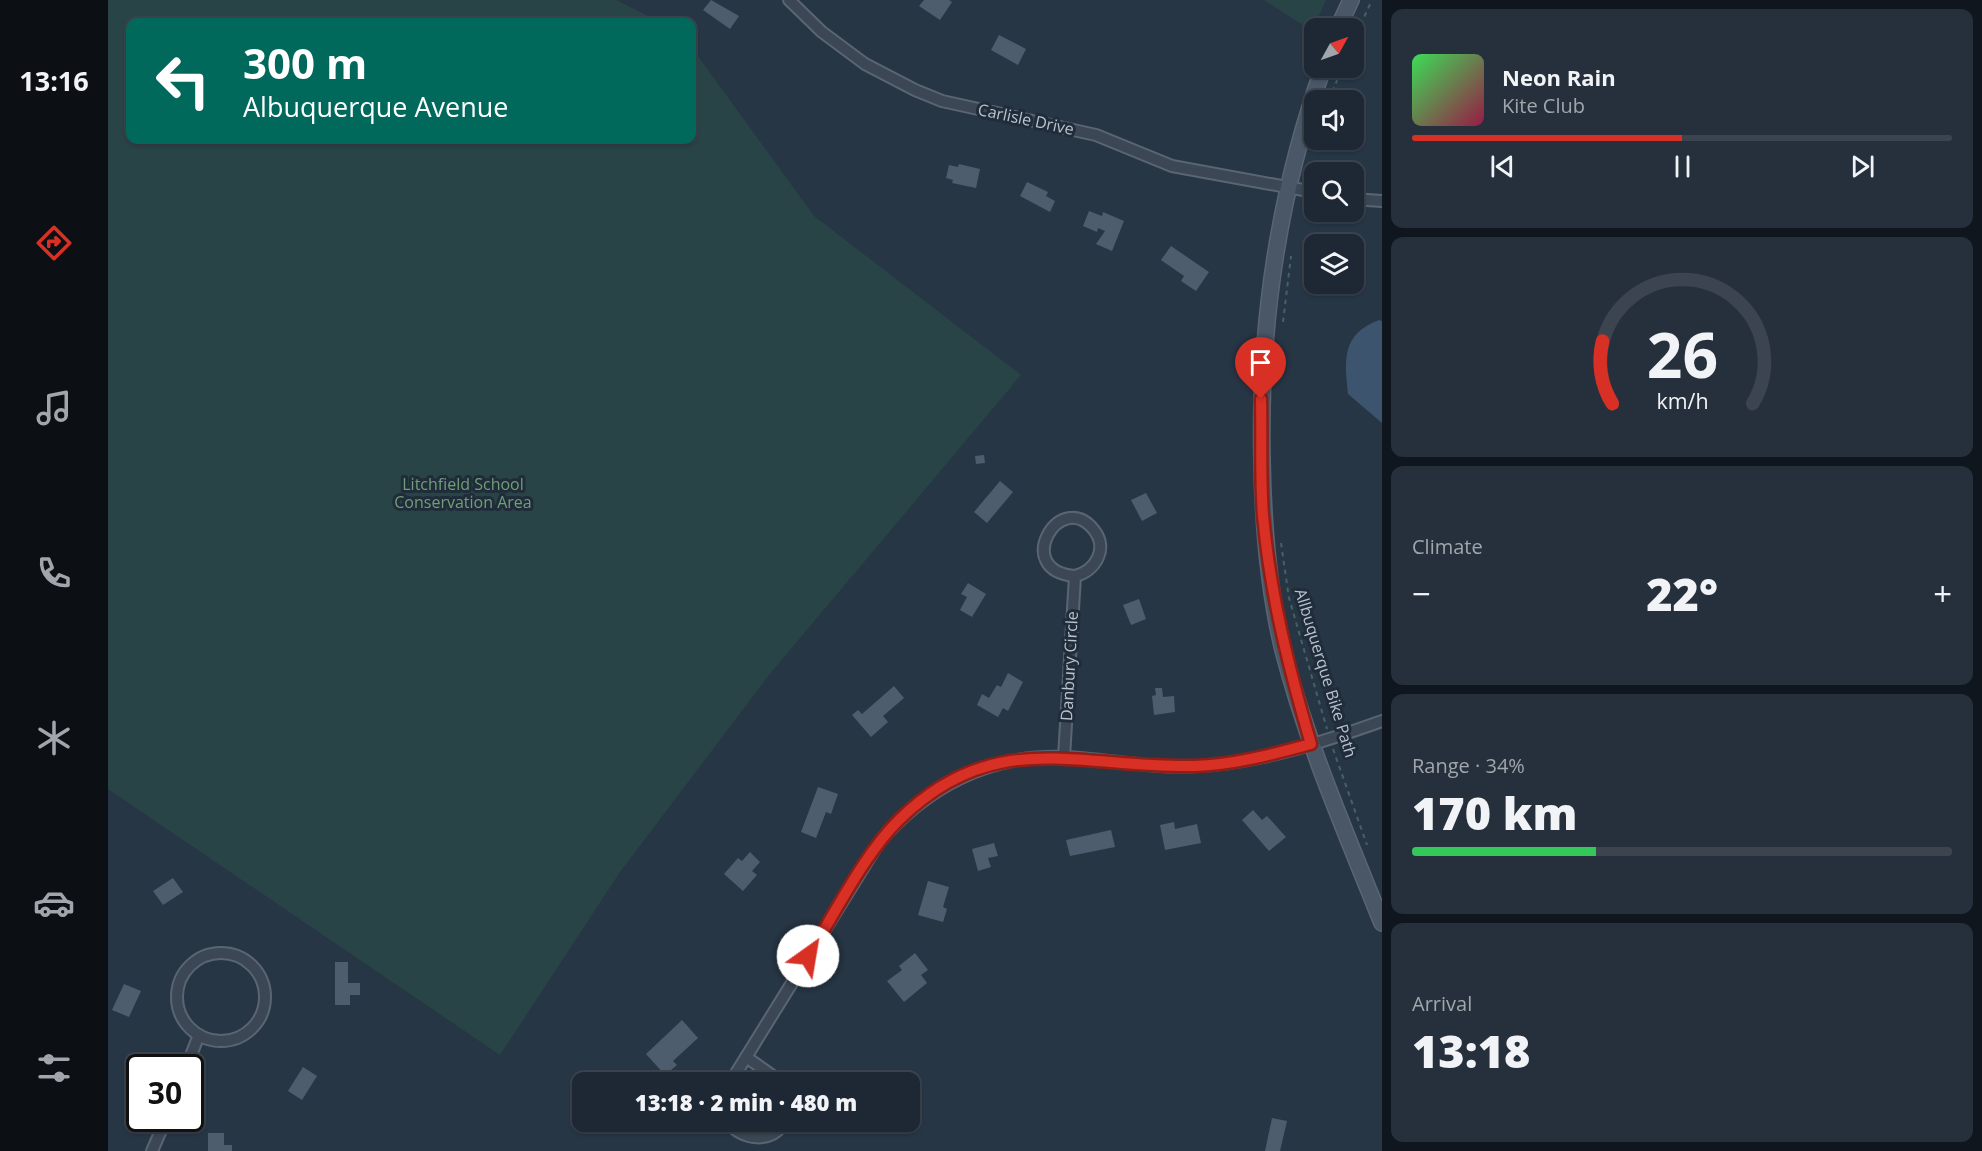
<!DOCTYPE html>
<html lang="en">
<head>
<meta charset="utf-8">
<style>
	body { margin:0; font-family:"Open Sans",sans-serif; background:#25303c; color:#f1f3f6; height:100vh; display:flex; flex-direction:column; font-size:22px; white-space:nowrap }
	* { box-sizing:border-box; margin:0 }
	p { font-size:20px; color:#a0a6ac }
	.icon { flex:none; width:33px; height:33px; fill:none; stroke:currentColor; stroke-width:2; stroke-linecap:round; stroke-linejoin:round }
	.map { position:relative; flex:1; overflow:hidden }
	.sheet { display:flex; flex-direction:column; gap:9px; padding:9px; background:#10161d; width:600px }
	.sheet>* { flex:none }
	.guide { position:absolute; left:18px; top:18px; width:570px; height:126px; border-radius:12px; box-shadow:0 2px 4px #0004,0 0 0 2px #3b444f; background:#00695c; color:#fff; overflow:hidden }
	.needle { width:39px; rotate:50deg }
	.fabs { position:absolute; left:1196px; top:18px; display:grid; gap:12px }
	.fabs a { display:grid; place-items:center; width:60px; height:60px; border-radius:12px; background:#1d2834; box-shadow:0 2px 4px #0004,0 0 0 2px #3b444f; font-size:30px }
	.speed { position:absolute; left:18px; top:1054px; display:flex; gap:12px; font-size:30px; font-weight:700; text-align:center }
	.speed>* { display:grid; place-content:center; width:78px; height:78px; border-radius:50%; background:#1d2834; box-shadow:0 2px 4px #0004,0 0 0 2px #3b444f; line-height:1 }
	.speed .limit { border:3px solid #111; border-radius:9px; background:#fff; color:#111 }
	.pin { position:absolute; display:grid; place-items:center; width:51px; height:51px; color:#fff; margin:-62px -26px; border-radius:50% 50% 50% 0; rotate:-45deg; box-shadow:0 0 6px #0007 }
	.pin .icon { rotate:45deg }
	.me { position:absolute; width:66px; margin:-33px; rotate:32deg; stroke-linejoin:round; filter:drop-shadow(0 0 4px #0008) }
	.turn { display:flex; align-items:center; gap:21px; height:126px; padding:0 18px; font-size:27px }
	.turn .icon { width:78px; height:78px; stroke-width:2.5 }
	.turn b { display:block; font-size:42px; line-height:51px }
	.big { font-size:45px; font-weight:800; line-height:1.1 }
	.sheet .card { flex:1; display:flex; flex-direction:column; justify-content:center; gap:9px; min-width:0; padding:0 21px; border-radius:12px; background:#25303c }
	.sheet .dial { align-items:center; gap:0 }
	.dial svg { height:156px; overflow:visible; fill:none; stroke:#3b444f; stroke-width:7; stroke-linecap:round; text-anchor:middle }
	.dial text { fill:#f1f3f6; stroke:none }
	.song { display:flex; align-items:center; gap:18px }
	.cover { width:72px; height:72px; border-radius:9px; background:linear-gradient(135deg,hsl(130 70% 55%),hsl(340 70% 35%)) }
	.played { height:6px; border-radius:3px; background:linear-gradient(90deg,#d93025 50%,#3b444f 50%) }
	.keys { display:flex; justify-content:space-around; direction:ltr }
	.heat { display:flex; justify-content:space-between; align-items:center; font-size:33px; direction:ltr }
	.charge { height:9px; border-radius:4px; background:linear-gradient(90deg,#34c759 34%,#3b444f 0) }
	.trip { position:absolute; left:464px; top:1072px; width:348px; height:60px; border-radius:12px; background:#1d2834; box-shadow:0 2px 4px #0004,0 0 0 2px #3b444f; font-weight:800; line-height:60px; text-align:center }
	main { display:flex; flex:1; min-height:0 }
	.tab-bar { display:flex; flex-direction:column; width:108px; justify-content:space-around; align-items:center; background:#0c1015; color:#a0a6ac }
	.tab-bar .icon { width:42px; height:42px }
	.tab-bar .on { color:#d93025 }
	.tab-bar b { font-size:27px; color:#f1f3f6 }
	.map>svg:first-child { display:block }
	.green { fill:#294446 }
	.water { fill:#3d546e }
	.building { fill:#4e5d6e }
	.lines { fill:none; stroke-linecap:round; stroke-linejoin:round }
	.street-casing { stroke:#5a6572; stroke-width:14 }
	.secondary-casing { stroke:#5a6572; stroke-width:18 }
	.path { stroke:#476162; stroke-width:2; stroke-dasharray:4.5 4.5; stroke-linecap:butt }
	.street { stroke:#3b4754; stroke-width:10 }
	.secondary { stroke:#495767; stroke-width:15 }
	.route-casing { stroke:#8d1f18; stroke-width:15 }
	.route { stroke:#d93025; stroke-width:10 }
	.labels { text-anchor:middle; stroke-width:6; stroke-linejoin:round; paint-order:stroke }
	.street-label { font-size:16px; fill:#b9c2ce; stroke:#202c3a }
	.park-label { font-size:16px; fill:#709f77; stroke:#202c3a }
</style>
</head>
<body>
<main>
<nav class="tab-bar">
<b>13:16</b>
<svg class="icon on" aria-label="directions" viewBox="0 0 24 24"><path d="M12 3l9 9-9 9-9-9zM9 14v-3h6M13 9l2 2-2 2"/></svg>
<svg class="icon" aria-label="music" viewBox="0 0 24 24"><path d="M9 18V5l10-2v13"/><circle cx="6" cy="18" r="3"/><circle cx="16" cy="16" r="3"/></svg>
<svg class="icon" aria-label="phone" viewBox="0 0 24 24"><path d="M5 4h4l2 5-3 2q2 4 5 5l2-3 5 2v4C11 20 4 13 5 4z"/></svg>
<svg class="icon" aria-label="climate" viewBox="0 0 24 24"><path d="M12 3v18M4 7l16 10M4 17L20 7"/></svg>
<svg class="icon" aria-label="car" viewBox="0 0 24 24"><path d="M5 17H2v-5l4-1 3-4h7l3 4 3 1v5h-3M9 17h6M6 11h13"/><circle cx="7" cy="17" r="2"/><circle cx="17" cy="17" r="2"/></svg>
<svg class="icon" aria-label="filters" viewBox="0 0 24 24"><path d="M4 7h16M4 17h16"/><circle cx="9" cy="7" r="2"/><circle cx="15" cy="17" r="2"/></svg>
</nav>
<div class="map">
<svg width="1274" height="1151" viewBox="0 0 1274 1151">
	<rect width="100%" height="100%" fill="#273645"/>
	<!-- green -->
	<g class="green">
		<path d="M0,0H508L552,22H22V140H584V48L706,216L913,375L661,675L512,872L392,1055L0,789Z"/>
		<path d="M1156,0H1218L1204,31Z"/>
	</g>
	<!-- water -->
	<path class="water" d="M1271,320L1274,321V423L1240,394C1236,359 1234,334 1271,320Z"/>
	<!-- building -->
	<g class="building">
		<path d="M603,0L631,16L622,29L595,10Z"/>
		<path d="M816,0H841L844,2L832,20L811,6Z"/>
		<path d="M891,35L918,49L910,65L883,50Z"/>
		<path d="M851,164L872,169L868,188L844,183L845,180L838,178L841,165L850,167Z"/>
		<path d="M919,182L940,192L938,196L947,201L942,212L912,196Z"/>
		<path d="M981,211L994,216L995,212L1016,221L1004,251L988,244L997,231L990,228L989,232L975,226Z"/>
		<path d="M1063,246L1101,272L1088,291L1073,281L1076,276L1053,260Z"/>
		<path d="M876,455L877,463L868,464L867,456Z"/>
		<path d="M892,481L905,492L879,523L866,512Z"/>
		<path d="M1038,493L1049,513L1034,521L1023,500Z"/>
		<path d="M860,583L878,594L864,617L852,610L859,597L853,594Z"/>
		<path d="M1031,599L1038,619L1023,625L1015,605Z"/>
		<path d="M900,673L915,682L900,711L895,708L890,717L869,705L874,694L881,698L889,685L893,687Z"/>
		<path d="M786,686L796,698L775,716L780,722L763,737L744,715L750,710L754,714Z"/>
		<path d="M1047,688H1054L1055,697L1066,696L1067,712L1046,715L1044,696L1048,695Z"/>
		<path d="M710,787L730,794L723,814L718,812L708,838L693,832Z"/>
		<path d="M1145,810L1154,820L1159,816L1178,837L1161,851L1134,820Z"/>
		<path d="M1066,822L1067,829L1089,824L1093,843L1057,850L1052,825Z"/>
		<path d="M1003,830L1007,847L962,856L958,840Z"/>
		<path d="M886,843L890,856L880,858L883,867L870,871L864,849Z"/>
		<path d="M642,852L652,862L644,871L649,875L635,891L616,874L630,858L634,861Z"/>
		<path d="M65,878L75,892L55,905L45,891Z"/>
		<path d="M820,881L841,887L835,907L839,909L835,922L810,915Z"/>
		<path d="M807,953L820,970L813,975L819,983L796,1002L779,981L794,970L791,966Z"/>
		<path d="M227,962H240V983H252V995H242V1005H227Z"/>
		<path d="M16,984L33,991L21,1017L4,1010Z"/>
		<path d="M574,1020L590,1038L565,1061L569,1065L557,1075L538,1054Z"/>
		<path d="M195,1067L209,1076L194,1100L180,1091Z"/>
		<path d="M1164,1118L1179,1121L1172,1151H1157Z"/>
		<path d="M100,1133H116V1145H124V1151H100Z"/>
	</g>
	<g class="lines">
		<defs>
			<g id="street">
				<path d="M681,0L714,32L757,64L807,90L834,101L988,135L1064,166L1206,192"/>
				<path d="M1245,199L1274,201"/>
				<path d="M956,757L967,576C987,571 1001,549 986,530C952,487 903,571 967,576"/>
				<circle cx="113" cy="997" r="44"/>
				<path d="M638,1057L675,1083"/>
				<path d="M78,1068L91,1035"/>
				<path d="M622,1083L770,844C818,787 881,754 957,757C1000,759 1045,769 1089,766C1152,763 1215,742 1274,721"/>
				<path d="M620,1122C634,1141 664,1144 677,1122"/>
				<path d="M44,1151L58,1119"/>
			</g>
			<g id="secondary">
				<path d="M1230,28L1243,0"/>
				<path d="M1215,68C1170,195 1151,326 1154,460C1155,523 1160,588 1175,650C1199,744 1238,833 1274,923"/>
			</g>
		</defs>
		<!-- street casing -->
		<use href="#street" class="street-casing"/>
		<!-- secondary casing -->
		<use href="#secondary" class="secondary-casing"/>
		<!-- path -->
		<g class="path">
			<path d="M1245,41L1264,0"/>
			<path d="M1221,100L1234,68"/>
			<path d="M1175,322L1183,256"/>
			<path d="M1173,543L1181,598L1219,729"/>
			<path d="M1225,749L1259,845"/>
		</g>
		<!-- street -->
		<use href="#street" class="street"/>
		<!-- secondary -->
		<use href="#secondary" class="secondary"/>
	</g>
	<g class="lines">
		<defs>
			<path id="route" d="M700,956C727,914 756,854 791,820C887,725 973,769 1087,766C1126,765 1165,754 1203,744C1181,669 1162,594 1155,515C1152,476 1154,437 1153,399"/>
		</defs>
		<!-- route casing -->
		<use href="#route" class="route-casing"/>
		<!-- route -->
		<use href="#route" class="route"/>
	</g>
	<g class="labels">
		<!-- street labels -->
		<g class="street-label">
			<text transform="translate(918 119) rotate(12)" y="6">Carlisle Drive</text>
			<text transform="translate(961 666) rotate(-87)" y="6">Danbury Circle</text>
			<text transform="translate(1218 673) rotate(73)" y="6">Allbuquerque Bike Path</text>
		</g>
		<!-- park labels -->
		<g class="park-label">
			<text x="355" y="490">Litchfield School<tspan x="355" dy="18">Conservation Area</tspan></text>
		</g>
	</g>
</svg>
<div class="fabs">
<a><svg class="needle" viewBox="-14 -14 28 28"><path d="M0-13l5 13h-10z" fill="#e53935"/><path d="M0 13l5-13h-10z" fill="#a0a6ac"/></svg></a>
<a><svg class="icon" aria-label="sound" viewBox="0 0 24 24"><path d="M4 9h4l5-4v14l-5-4H4zM17 9q2 3 0 6"/></svg></a>
<a><svg class="icon" aria-label="search" viewBox="0 0 24 24"><circle cx="10" cy="10" r="6"/><path d="M15 15l6 6"/></svg></a>
<a><svg class="icon" aria-label="layers" viewBox="0 0 24 24"><path d="M12 4l9 5-9 5-9-5zM3 14l9 5 9-5"/></svg></a>
</div>
<div class="speed"><div class="limit">30</div></div>
<div class="pin" style="left:1153px;top:399px;background:#d93025"><svg class="icon" aria-label="arrive" viewBox="0 0 24 24"><path d="M6 21V4h12l-3 4 3 4H6"/></svg></div>
<svg class="me" style="left:700px;top:956px" viewBox="-20 -20 40 40"><circle r="19" fill="#fff"/><path d="M0-13L10 11 0 6-10 11z" fill="#d93025"/></svg>
<div class="trip">13:18 · 2 min · 480 m</div>
<div class="guide">
<div class="turn"><svg class="icon" aria-label="left" viewBox="0 0 24 24"><path d="M17 20v-9H6M10 6l-5 5 5 5"/></svg><div><b>300 m</b>Albuquerque Avenue</div></div>
</div>
</div>
<section class="sheet">
<div class="card">
<div class="song"><i class="cover"></i><div><b>Neon Rain</b><p>Kite Club</p></div></div>
<div class="played"></div>
<div class="keys"><svg class="icon" aria-label="previous" viewBox="0 0 24 24"><path d="M18 5L8 12l10 7zM5 5v14"/></svg><svg class="icon" aria-label="pause" viewBox="0 0 24 24"><path d="M8 5v14M16 5v14"/></svg><svg class="icon" aria-label="next" viewBox="0 0 24 24"><path d="M6 5l10 7-10 7zM19 5v14"/></svg></div>
</div>
<div class="card dial"><svg viewBox="0 0 100 80">
<path d="M14 69A42 42 0 1 1 86 69"/>
<path d="M14 69A42 42 0 0 1 9 37" stroke="#d93025"/>
<text x="50" y="56" font-size="32" font-weight="700">26</text>
<text x="50" y="72" font-size="11">km/h</text>
</svg></div>
<div class="card"><p>Climate</p>
<div class="heat"><a>−</a><b class="big">22°</b><a>+</a></div>
</div>
<div class="card"><p>Range · 34%</p><b class="big">170 km</b><div class="charge"></div></div>
<div class="card"><p>Arrival</p><b class="big">13:18</b></div>
</section>
</main>
</body>
</html>
